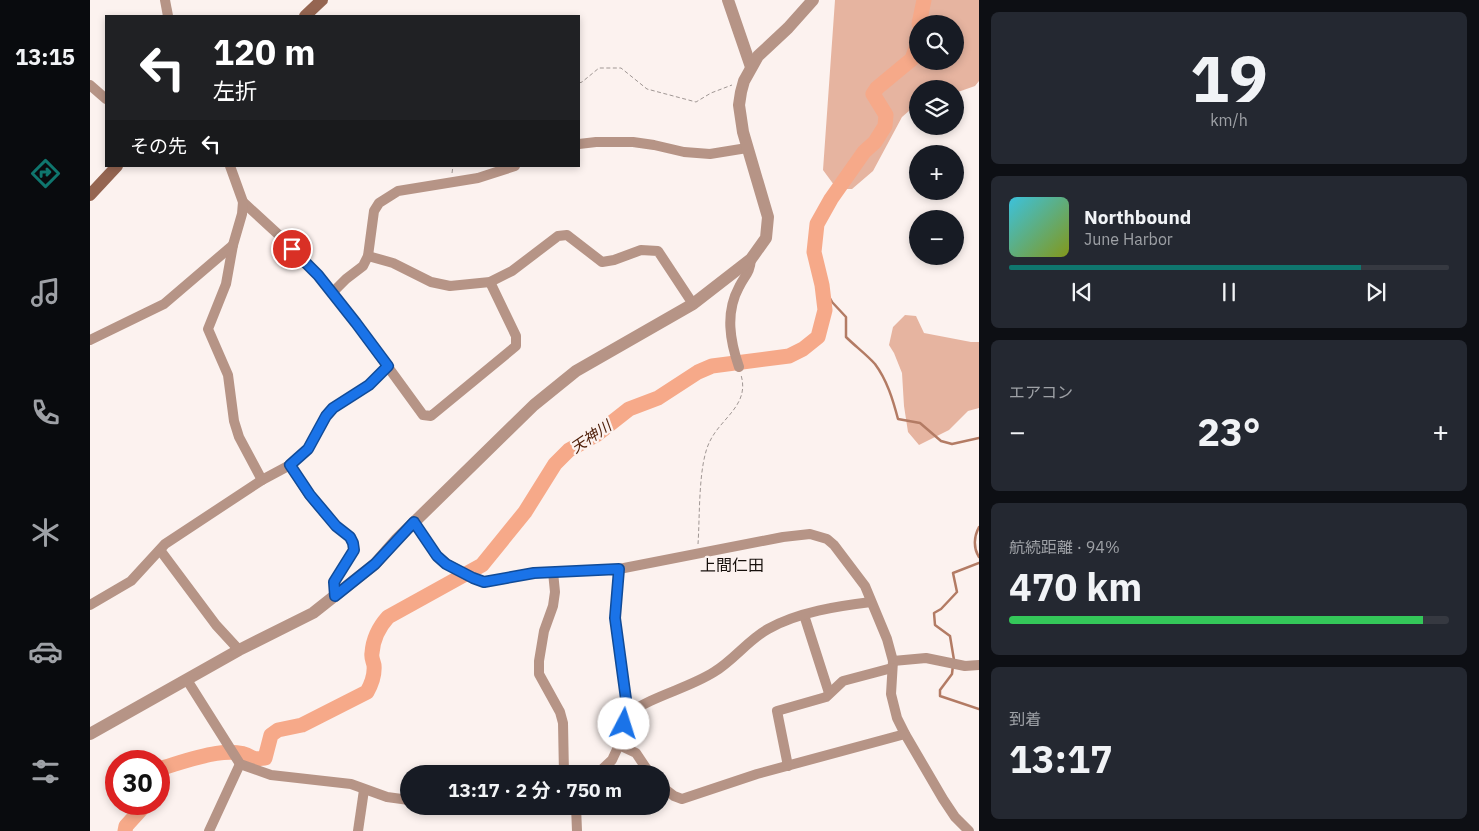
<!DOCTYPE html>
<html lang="ja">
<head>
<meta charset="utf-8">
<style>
	body { margin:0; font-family:"IBM Plex Sans","Noto Sans JP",sans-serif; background:#242831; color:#f1f3f6; height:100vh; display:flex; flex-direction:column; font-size:19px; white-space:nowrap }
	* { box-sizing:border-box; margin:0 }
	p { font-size:16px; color:#9ea1a6 }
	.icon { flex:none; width:28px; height:28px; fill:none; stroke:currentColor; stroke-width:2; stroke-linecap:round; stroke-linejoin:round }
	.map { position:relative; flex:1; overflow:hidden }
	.details { display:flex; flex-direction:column; gap:12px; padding:12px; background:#0d0f14; width:500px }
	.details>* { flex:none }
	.guide { position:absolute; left:15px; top:15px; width:475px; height:152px; border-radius:0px; box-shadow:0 2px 8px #0003; background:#202124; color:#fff; overflow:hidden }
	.buttons { position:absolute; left:819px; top:15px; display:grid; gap:10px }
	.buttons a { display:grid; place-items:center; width:55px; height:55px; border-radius:50%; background:#171b24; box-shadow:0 2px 8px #0003; font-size:25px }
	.speed { position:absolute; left:15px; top:750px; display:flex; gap:10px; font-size:25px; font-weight:700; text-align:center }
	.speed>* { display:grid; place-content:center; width:65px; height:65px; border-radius:50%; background:#171b24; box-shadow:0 2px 8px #0003; line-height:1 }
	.speed .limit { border:8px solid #d22; background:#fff; color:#111 }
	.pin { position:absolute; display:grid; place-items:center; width:42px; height:42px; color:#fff; margin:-21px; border:2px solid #fff; border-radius:50%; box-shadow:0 1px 5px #0007 }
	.me { position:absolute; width:55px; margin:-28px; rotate:5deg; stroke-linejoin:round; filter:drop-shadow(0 0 4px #0008) }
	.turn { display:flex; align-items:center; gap:18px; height:105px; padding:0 25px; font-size:22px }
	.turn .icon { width:65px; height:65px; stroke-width:2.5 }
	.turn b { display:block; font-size:35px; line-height:42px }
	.then { display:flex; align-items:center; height:48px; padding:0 25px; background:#0003; gap:10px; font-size:19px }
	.big { font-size:38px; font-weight:700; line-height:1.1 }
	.details .card { flex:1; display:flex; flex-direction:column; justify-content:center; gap:8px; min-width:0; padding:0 18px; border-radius:8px; background:#242831 }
	.details .dial { align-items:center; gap:0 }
	.dial b { font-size:65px; line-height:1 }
	.song { display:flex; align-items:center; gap:15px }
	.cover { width:60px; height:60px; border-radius:8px; background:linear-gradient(135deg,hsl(190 70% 55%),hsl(70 70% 35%)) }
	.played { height:5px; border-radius:2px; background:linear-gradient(90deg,#0f766e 80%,#363941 80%) }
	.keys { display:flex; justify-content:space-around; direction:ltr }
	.heat { display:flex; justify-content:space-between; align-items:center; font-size:28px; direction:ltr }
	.charge { height:8px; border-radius:4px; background:linear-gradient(90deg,#34c759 94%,#363941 0) }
	.trip { position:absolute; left:310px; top:765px; width:270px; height:50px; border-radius:25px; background:#171b24; box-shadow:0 2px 8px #0003; font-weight:700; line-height:50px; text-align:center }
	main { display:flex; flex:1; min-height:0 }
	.dock { display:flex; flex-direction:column; width:90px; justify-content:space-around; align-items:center; background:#090b0e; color:#9ea1a6 }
	.dock .icon { width:35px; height:35px }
	.dock .selected { color:#0f766e }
	.dock b { font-size:22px; color:#f1f3f6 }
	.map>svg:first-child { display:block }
	.green { fill:#e6b4a0; fill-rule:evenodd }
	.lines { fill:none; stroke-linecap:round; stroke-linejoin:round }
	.stream { stroke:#b37b64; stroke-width:2.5 }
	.river { stroke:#f6a989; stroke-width:15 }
	.path { stroke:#a09794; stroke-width:1; stroke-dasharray:4 2.5; stroke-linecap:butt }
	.minor { stroke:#b69486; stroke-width:10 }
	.tertiary { stroke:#b69486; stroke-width:12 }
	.secondary { stroke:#956551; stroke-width:12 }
	.route-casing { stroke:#114b97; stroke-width:12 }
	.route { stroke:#1a73e8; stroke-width:9 }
	.labels { text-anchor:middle; stroke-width:4.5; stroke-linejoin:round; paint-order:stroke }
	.water-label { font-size:15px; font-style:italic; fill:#4e1e08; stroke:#fcf2ef }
	.quarter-label { font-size:16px; fill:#17100c; stroke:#fcf2ef }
</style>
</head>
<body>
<main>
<nav class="dock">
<b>13:15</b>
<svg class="icon selected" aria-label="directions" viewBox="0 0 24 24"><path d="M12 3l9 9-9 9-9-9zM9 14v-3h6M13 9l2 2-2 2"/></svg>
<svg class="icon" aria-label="music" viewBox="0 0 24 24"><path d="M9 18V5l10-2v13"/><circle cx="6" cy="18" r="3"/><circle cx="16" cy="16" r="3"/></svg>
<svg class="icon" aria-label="phone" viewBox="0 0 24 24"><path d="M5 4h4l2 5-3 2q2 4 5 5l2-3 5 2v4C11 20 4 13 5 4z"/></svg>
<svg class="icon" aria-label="climate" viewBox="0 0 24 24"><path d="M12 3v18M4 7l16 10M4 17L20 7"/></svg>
<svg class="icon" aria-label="car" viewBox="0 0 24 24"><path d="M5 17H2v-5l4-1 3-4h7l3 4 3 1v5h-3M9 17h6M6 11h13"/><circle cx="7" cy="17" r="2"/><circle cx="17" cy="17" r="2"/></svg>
<svg class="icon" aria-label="filters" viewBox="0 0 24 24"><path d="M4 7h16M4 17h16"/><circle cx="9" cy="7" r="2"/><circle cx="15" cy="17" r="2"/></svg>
</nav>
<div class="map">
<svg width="889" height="831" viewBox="0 0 889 831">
	<rect width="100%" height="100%" fill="#fcf2ef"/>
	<!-- green -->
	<g class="green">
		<path d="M745,0H889V81L885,86L865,93V89H828L827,104L812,117L783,171L762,189H747L733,170ZM828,24H865V61H828Z"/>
		<path d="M815,315L826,316L834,333L881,342H889V408L878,411L859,430L829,445L818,432L814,406L812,373L804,353L799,345L803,327Z"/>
	</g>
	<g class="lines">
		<!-- stream -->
		<g class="stream">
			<path d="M732,285L742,302L756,317V337C765,346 776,354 785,364C797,380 803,400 808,419L830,423L851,441L862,444L889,438"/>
			<path d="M889,527C884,536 883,548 889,557"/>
			<path d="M864,660L860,636L845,625L844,613L851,609L867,592L863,573L889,563"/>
			<path d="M863,665L862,674L850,690V696L889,709"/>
		</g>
		<!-- river -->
		<g class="river">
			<path d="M829,24L834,0"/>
			<path d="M69,769C94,762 142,742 164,759L175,758L181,735L188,730L212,725L277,692C282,683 285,675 284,665C283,661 281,657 282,653C283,639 289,627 298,617L392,565L435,512L465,464L479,450L506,435L539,409L568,398L608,372L622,366L699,356L713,349L728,337L735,310L732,285L724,252L727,224L741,199L774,152L785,142L795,126L796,115L783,94L787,88L822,59L826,48L828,38"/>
			<path d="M35,831L36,826L56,804"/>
		</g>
		<!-- path -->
		<g class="path">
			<path d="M489,83L492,82L509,68H531L557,89L606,102L621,93L642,85"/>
			<path d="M362,173L363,166"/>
			<path d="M608,544C610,516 608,464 620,441C631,418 660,405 651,375"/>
		</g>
		<!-- minor -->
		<g class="minor">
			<path d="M75,0L78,16"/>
			<path d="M0,85L16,99"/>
			<path d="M489,144L506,142H543L564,145L594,152L620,154L657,148"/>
			<path d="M140,166L153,202L190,236L228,275L266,323L333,415L341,416L426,346V336L400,282"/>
			<path d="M153,202L152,214L143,245L136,284L118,329L138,375L144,421L149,437L172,480"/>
			<path d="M278,256L303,263L341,282L360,286L400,282L422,271L468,236L477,235L512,262L524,260L551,250L568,251L603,304"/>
			<path d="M242,293L256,279L273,266L278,256L284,211L289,203L308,191L388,178L425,166"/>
			<path d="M0,340L74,304L143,245"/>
			<path d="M649,367C640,341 635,313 649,287C655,275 660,273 661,259"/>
			<path d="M200,465L219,495L246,526L260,537L263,543L264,550L244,582L245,596"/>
			<path d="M324,523L347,556L357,564L383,578L394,582L444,573L529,569L693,537L720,534L737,539L744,545L775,586L797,639L803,661L801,694L807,718L815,734L853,799L865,817L879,831"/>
			<path d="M70,550L126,625L149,650"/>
			<path d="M463,572L465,592L463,606L454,631L449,661V674L470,712L473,723L474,774"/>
			<path d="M0,605L41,581L75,544L172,480L200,465L218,449L236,416L243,408L279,385L298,366"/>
			<path d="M714,615L739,693"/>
			<path d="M803,661L836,658L875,666L889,665"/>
			<path d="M97,680L150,764L181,775L261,784L297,797L319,800"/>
			<path d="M538,714C564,695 597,689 624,672C644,660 658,640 678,629C708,612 748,606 781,602"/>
			<path d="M529,745L546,753L560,774"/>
			<path d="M698,766L687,711L736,697L753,681L802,668"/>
			<path d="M507,774L522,760L529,745L530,734L538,714L525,618L529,569"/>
			<path d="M571,786L584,796L592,799L667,774L815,734"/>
			<path d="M486,806L487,831"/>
			<path d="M119,831L150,764"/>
			<path d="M268,831L274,790"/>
		</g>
		<!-- tertiary -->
		<g class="tertiary">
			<path d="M638,0L661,67"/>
			<path d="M0,734L149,650L223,613L285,564L307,539L444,405L486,371L603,304L661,259L676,238L678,217L653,132L649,105L651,92L654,81L668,56L698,28L723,0"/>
		</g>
		<!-- secondary -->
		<g class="secondary">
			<path d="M215,16L232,0"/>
			<path d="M0,195L27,166"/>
		</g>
	</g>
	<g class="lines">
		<defs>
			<path id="route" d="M202,249L228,275L266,323L298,366L279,385L243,408L236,416L218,449L200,465L220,495L246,526L260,537L263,543L264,550L244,582L245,596L285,564L324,522L347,556L356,564L383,578L394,582L444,573L529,569L525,618L538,714L534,724"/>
		</defs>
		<!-- route casing -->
		<use href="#route" class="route-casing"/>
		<!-- route -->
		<use href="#route" class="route"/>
	</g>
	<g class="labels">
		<!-- water labels -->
		<g class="water-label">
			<text transform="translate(501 437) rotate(-34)" y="5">天神川</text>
		</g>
		<!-- quarter labels -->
		<g class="quarter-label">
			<text x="642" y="571">上間仁田</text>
		</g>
	</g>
</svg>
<div class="buttons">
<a><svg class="icon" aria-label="search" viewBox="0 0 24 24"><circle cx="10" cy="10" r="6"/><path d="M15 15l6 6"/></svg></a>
<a><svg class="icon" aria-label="layers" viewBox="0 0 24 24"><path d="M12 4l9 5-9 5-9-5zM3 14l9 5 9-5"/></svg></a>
<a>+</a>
<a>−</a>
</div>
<div class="speed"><div class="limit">30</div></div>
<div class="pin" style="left:202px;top:249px;background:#d93025"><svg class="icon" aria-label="arrive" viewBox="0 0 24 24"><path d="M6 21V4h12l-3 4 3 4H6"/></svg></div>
<svg class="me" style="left:534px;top:724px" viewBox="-20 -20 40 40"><circle r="19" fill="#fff"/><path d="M0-13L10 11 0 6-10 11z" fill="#1a73e8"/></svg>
<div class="trip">13:17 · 2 分 · 750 m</div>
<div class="guide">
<div class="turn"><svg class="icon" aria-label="left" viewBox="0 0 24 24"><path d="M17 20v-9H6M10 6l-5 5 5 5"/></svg><div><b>120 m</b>左折</div></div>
<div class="then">その先<svg class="icon" aria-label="left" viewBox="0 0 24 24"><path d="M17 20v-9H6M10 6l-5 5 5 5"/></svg></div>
</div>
</div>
<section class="details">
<div class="card dial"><b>19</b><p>km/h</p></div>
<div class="card">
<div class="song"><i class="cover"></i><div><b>Northbound</b><p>June Harbor</p></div></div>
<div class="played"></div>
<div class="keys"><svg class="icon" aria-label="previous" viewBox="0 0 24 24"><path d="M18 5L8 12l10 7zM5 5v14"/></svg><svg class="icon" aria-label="pause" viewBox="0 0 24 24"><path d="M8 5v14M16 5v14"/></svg><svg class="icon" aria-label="next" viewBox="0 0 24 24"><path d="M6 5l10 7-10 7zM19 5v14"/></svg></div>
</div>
<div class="card"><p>エアコン</p>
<div class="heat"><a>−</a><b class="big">23°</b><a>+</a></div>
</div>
<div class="card"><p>航続距離 · 94%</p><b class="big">470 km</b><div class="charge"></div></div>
<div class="card"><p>到着</p><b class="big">13:17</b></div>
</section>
</main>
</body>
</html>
